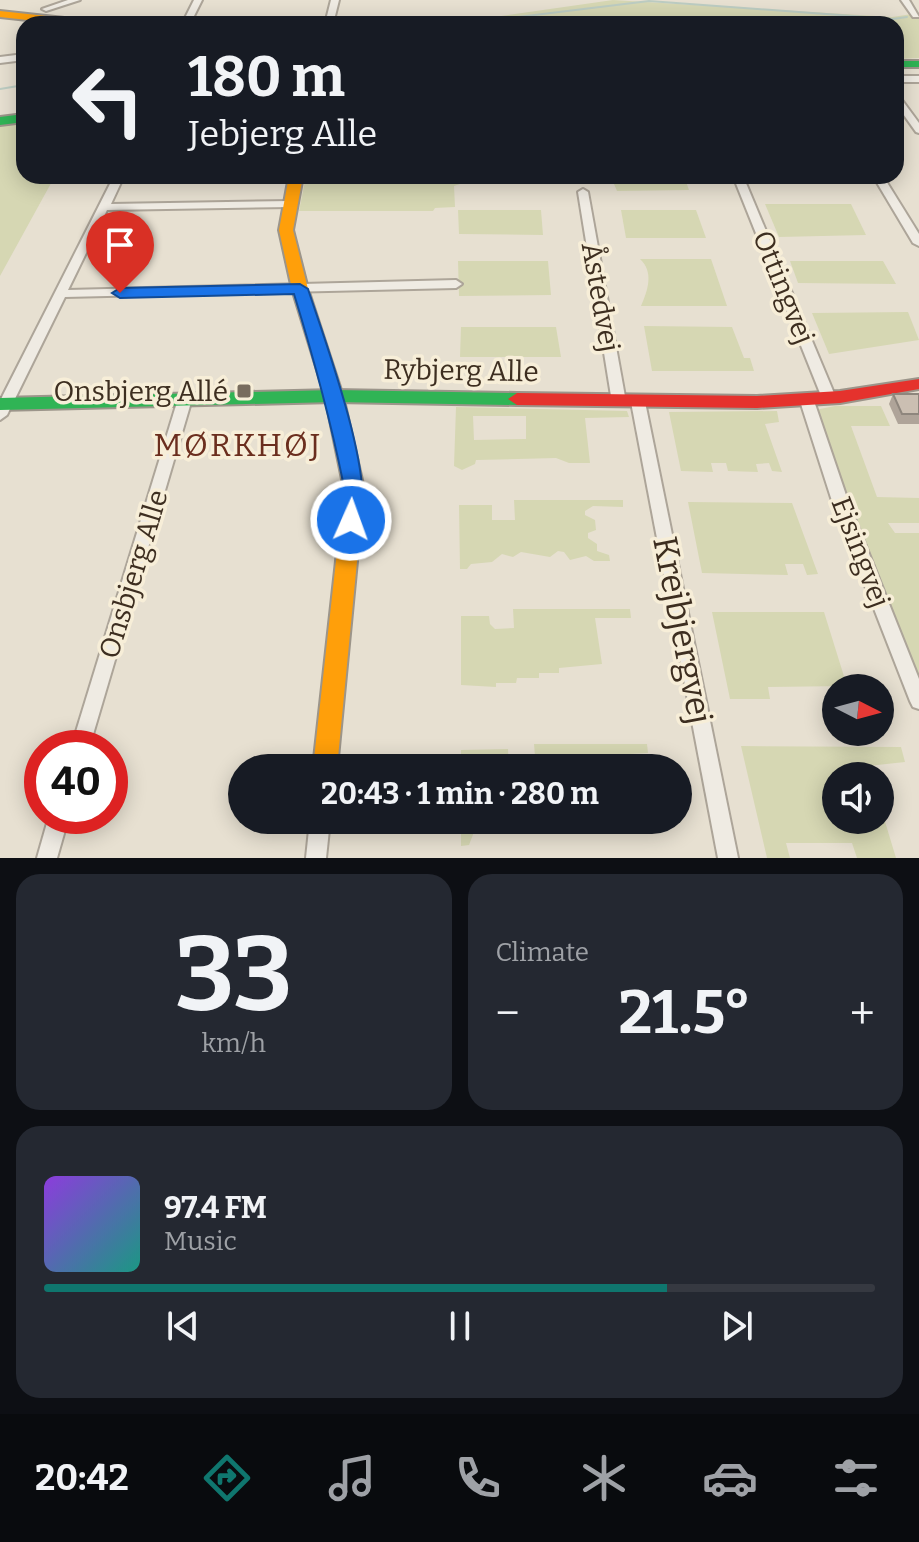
<!DOCTYPE html>
<html lang="en">
<head>
<meta charset="utf-8">
<style>
	body { margin:0; font-family:Bitter,serif; background:#242831; color:#f1f3f6; height:100vh; display:flex; flex-direction:column; font-size:30px; white-space:nowrap }
	* { box-sizing:border-box; margin:0 }
	p { font-size:26px; color:#9ea1a6 }
	.icon { flex:none; width:44px; height:44px; fill:none; stroke:currentColor; stroke-width:2; stroke-linecap:round; stroke-linejoin:round }
	.map { position:relative; height:858px; overflow:hidden }
	.panel { display:flex; flex-direction:column; gap:16px; padding:16px; background:#0d0f14; flex:1 }
	.panel>* { flex:none }
	.hud { position:absolute; left:16px; top:16px; width:888px; height:168px; border-radius:24px; box-shadow:0 4px 20px #0003; background:#171b24; color:#f1f3f6; overflow:hidden }
	.needle { width:52px; rotate:96deg }
	.controls { position:absolute; left:822px; top:674px; display:grid; gap:16px }
	.controls a { display:grid; place-items:center; width:72px; height:72px; border-radius:50%; background:#171b24; box-shadow:0 4px 20px #0003; font-size:40px }
	.speed { position:absolute; left:24px; top:730px; display:flex; gap:16px; font-size:40px; font-weight:700; text-align:center }
	.speed>* { display:grid; place-content:center; width:104px; height:104px; border-radius:50%; background:#171b24; box-shadow:0 4px 20px #0003; line-height:1 }
	.speed .limit { border:12px solid #d22; background:#fff; color:#111 }
	.pin { position:absolute; display:grid; place-items:center; width:68px; height:68px; color:#fff; margin:-82px -34px; border-radius:50% 50% 50% 0; rotate:-45deg; box-shadow:0 0 8px #0007 }
	.pin .icon { rotate:45deg }
	.me { position:absolute; width:88px; margin:-44px; rotate:2deg; stroke-linejoin:round; filter:drop-shadow(0 0 6px #0008) }
	.turn { display:flex; align-items:center; gap:28px; height:168px; padding:0 40px; font-size:36px }
	.turn .icon { width:104px; height:104px; stroke-width:2.5 }
	.turn b { display:block; font-size:56px; line-height:68px }
	.big { font-size:60px; font-weight:700; line-height:1.1 }
	.panel .card { flex:1; display:flex; flex-direction:column; justify-content:center; gap:12px; min-width:0; padding:0 28px; border-radius:24px; background:#242831 }
	.panel .dial { align-items:center; gap:0 }
	.dial b { font-size:104px; line-height:1 }
	.song { display:flex; align-items:center; gap:24px }
	.cover { width:96px; height:96px; border-radius:12px; background:linear-gradient(135deg,hsl(270 70% 55%),hsl(170 70% 35%)) }
	.played { height:8px; border-radius:4px; background:linear-gradient(90deg,#0f766e 75%,#363941 75%) }
	.keys { display:flex; justify-content:space-around; direction:ltr }
	.heat { display:flex; justify-content:space-between; align-items:center; font-size:44px; direction:ltr }
	.panel .tiles { flex:1; display:grid; gap:16px; grid-template-columns:1fr 1fr }
	.card:last-child { grid-column:span 2 }
	.trip { position:absolute; left:228px; top:754px; width:464px; height:80px; border-radius:40px; background:#171b24; box-shadow:0 4px 20px #0003; font-weight:700; line-height:80px; text-align:center }
	.tabs { display:flex; height:128px; justify-content:space-around; align-items:center; background:#090b0e; color:#9ea1a6 }
	.tabs .icon { width:56px; height:56px }
	.tabs .on { color:#0f766e }
	.tabs b { font-size:36px; color:#f1f3f6 }
	.map>svg:first-child { display:block }
	.green { fill:#d6d7b3; fill-rule:evenodd }
	.lines { fill:none; stroke-linecap:round; stroke-linejoin:round }
	.stream { stroke:#bcccc2; stroke-width:2 }
	.street-casing { stroke:#ada599; stroke-width:4 }
	.fast-casing { stroke:#9c958a; stroke-width:4 }
	.slow-casing { stroke:#9c958a; stroke-width:4 }
	.jam-casing { stroke:#9c958a; stroke-width:4 }
	.street { fill:#efebe3; fill-rule:evenodd }
	.fast { fill:#30b455; fill-rule:evenodd }
	.slow { fill:#ff9f0a; fill-rule:evenodd }
	.jam { fill:#e5322d; fill-rule:evenodd }
	.wall { fill:#afa499 }
	.building { fill:#cbbfb2; stroke:#8e867d; stroke-width:2 }
	.route { fill:#1a73e8; stroke:#114b97; stroke-width:2 }
	.poi-dot { fill:#786c5e; stroke:#f7eed8; stroke-width:3 }
	.labels { text-anchor:middle; stroke-width:7; stroke-linejoin:round; paint-order:stroke }
	.street-label { font-size:28px; fill:#3d2e20; stroke:#f7eed8 }
	.poi-label { font-size:28px; fill:#3d2e20; stroke:#f7eed8; text-anchor:end }
	.quarter-label { font-size:32px; letter-spacing:2px; fill:#6b2e1e; stroke:#f7eed8 }
	.near-street-label { font-size:34px; fill:#3d2e20; stroke:#f7eed8 }
</style>
</head>
<body>
<div class="map">
<svg width="919" height="858" viewBox="0 0 919 858">
	<rect width="100%" height="100%" fill="#e7e0d1"/>
	<!-- green -->
	<g class="green">
		<path d="M613,0L892,17L919,13V58L896,59V24H445Z"/>
		<path d="M24,122V176H55L0,276V124Z"/>
		<path d="M306,176H461L460,184L454,186L455,207L435,208L433,211H299Z"/>
		<path d="M600,176H684L689,190L617,191L614,184H601Z"/>
		<path d="M765,204H851L866,235L779,237Z"/>
		<path d="M458,210H541L543,235L459,234Z"/>
		<path d="M621,210H696L706,238H626Z"/>
		<path d="M640,259H711L727,306H641C648,290 654,272 640,259Z"/>
		<path d="M458,261H548L551,295L459,296Z"/>
		<path d="M790,261H883L896,284L798,283Z"/>
		<path d="M908,312L919,340L829,354L812,313Z"/>
		<path d="M644,326L732,327L744,358H750L754,371H652Z"/>
		<path d="M461,327H556L561,357H460Z"/>
		<path d="M835,406H881L890,426H851L877,497L919,498V523H888L895,533H919V690L815,410Z"/>
		<path d="M456,407L627,411L629,417L585,418L590,463H569L556,458L476,460L475,464L462,470L454,466ZM473,416H526V439L474,440Z"/>
		<path d="M777,411L779,422L765,424L782,472L772,471L769,463L756,464L758,472L728,471L726,463H711L713,472L681,471L669,412Z"/>
		<path d="M514,500H623V507L593,506L585,511V515L595,520L596,530L588,533V538L597,544V551L609,555L610,561H594L586,556L570,560L564,552L558,551L550,557L521,552L513,557L502,554L492,562L471,564L467,569H460L459,505H492V520H515Z"/>
		<path d="M688,502L792,503L818,574L807,575L803,564H785L788,575L702,573Z"/>
		<path d="M513,609H630L631,618H595L602,664L559,668V673H539V678H517L516,683H496V687L461,685V616H489L490,624L495,629L514,628Z"/>
		<path d="M712,612H824L847,686L768,687L770,699H730Z"/>
		<path d="M534,744H647L648,753L613,755L614,768H536Z"/>
		<path d="M741,746L901,747L905,762L868,766L871,776H836V820H880V805L896,858H857L852,843H786L790,858H767Z"/>
		<path d="M508,749L509,768H461V750Z"/>
		<path d="M461,820H502L497,830L474,832L469,845L461,846Z"/>
	</g>
	<g class="lines">
		<!-- stream -->
		<g class="stream">
			<path d="M461,24L649,1L893,19L907,17"/>
			<path d="M0,89L24,85"/>
		</g>
		<defs>
			<g id="street">
				<path d="M68,0H80L46,11L42,9Z"/>
				<path d="M194,0H202L190,24H182Z"/>
				<path d="M331,0H339L333,24H325Z"/>
				<path d="M901,0H909L919,17H913Z"/>
				<path d="M24,54V60L0,63V57Z"/>
				<rect x="896" y="76" width="23" height="6"/>
				<path d="M896,95L899,96L919,123V133L916,132L896,104Z"/>
				<path d="M114,176H124L111,204L291,201L296,204L291,207L107,210L68,290L456,280L462,284L456,288L65,297L7,415L0,420V401Z"/>
				<path d="M733,176H743L836,398L834,401L829,402L822,398Z"/>
				<path d="M873,176H883L919,234V246L913,243Z"/>
				<path d="M583,189L588,192L626,402L619,406L612,402L578,192Z"/>
				<path d="M185,395L192,399L89,748H71L178,399Z"/>
				<path d="M807,397L814,401L848,501L919,679V709L913,707L910,701L832,501L800,401Z"/>
				<path d="M638,398L645,402L738,858H718L631,402Z"/>
				<path d="M49,816H69L57,858H37Z"/>
				<path d="M310,820H330L326,858H306Z"/>
			</g>
			<g id="fast">
				<rect x="896" y="61" width="23" height="6"/>
				<path d="M24,114V122L0,125V117Z"/>
				<path d="M334,390L517,393L526,399L517,405L334,402L0,410V398Z"/>
			</g>
			<g id="slow">
				<path d="M0,11L92,21L97,24H64L0,17Z"/>
				<path d="M289,176H303L293,230L308,289L343,396L364,489L337,768H313L344,489L325,396L292,289L279,230Z"/>
			</g>
			<path id="jam" d="M919,379V389L840,403L757,408L517,405L508,399L517,393L757,396L840,391Z"/>
		</defs>
		<!-- street casing -->
		<use href="#street" class="street-casing"/>
		<!-- fast casing -->
		<use href="#fast" class="fast-casing"/>
		<!-- slow casing -->
		<use href="#slow" class="slow-casing"/>
		<!-- jam casing -->
		<use href="#jam" class="jam-casing"/>
		<!-- street -->
		<use href="#street" class="street"/>
		<!-- fast -->
		<use href="#fast" class="fast"/>
		<!-- slow -->
		<use href="#slow" class="slow"/>
		<!-- jam -->
		<use href="#jam" class="jam"/>
	</g>
	<!-- wall -->
	<path class="wall" d="M893,394H919V424H898L889,404Z"/>
	<!-- building -->
	<path class="building" d="M893,394H919V414H902Z"/>
	<!-- route -->
	<path class="route" d="M300,284L308,289C323,335 379,485 358,525H344C337,513 346,496 343,482C330,418 313,356 294,294L120,298L112,293L120,288Z"/>
	<!-- markers -->
	<rect class="poi-dot" x="236" y="383" width="16" height="16" rx="4"/>
	<g class="labels">
		<!-- street labels -->
		<g class="street-label">
			<text transform="translate(784 287) rotate(68)" y="10">Ottingvej</text>
			<text transform="translate(601 297) rotate(80)" y="10">Åstedvej</text>
			<text transform="translate(461 370) rotate(1)" y="10">Rybjerg Alle</text>
			<text transform="translate(861 552) rotate(69)" y="10">Ejsingvej</text>
			<text transform="translate(133 574) rotate(-73)" y="10">Onsbjerg Alle</text>
		</g>
		<!-- poi labels -->
		<g class="poi-label">
			<text x="228" y="401">Onsbjerg Allé</text>
		</g>
		<!-- quarter labels -->
		<g class="quarter-label">
			<text x="238" y="456">MØRKHØJ</text>
		</g>
		<!-- near-street labels -->
		<g class="near-street-label">
			<text transform="translate(683 630) rotate(79)" y="12">Krejbjergvej</text>
		</g>
	</g>
</svg>
<div class="controls">
<a><svg class="needle" viewBox="-14 -14 28 28"><path d="M0-13l5 13h-10z" fill="#e53935"/><path d="M0 13l5-13h-10z" fill="#9ea1a6"/></svg></a>
<a><svg class="icon" aria-label="sound" viewBox="0 0 24 24"><path d="M4 9h4l5-4v14l-5-4H4zM17 9q2 3 0 6"/></svg></a>
</div>
<div class="speed"><div class="limit">40</div></div>
<div class="pin" style="left:120px;top:293px;background:#d93025"><svg class="icon" aria-label="arrive" viewBox="0 0 24 24"><path d="M6 21V4h12l-3 4 3 4H6"/></svg></div>
<svg class="me" style="left:351px;top:520px" viewBox="-20 -20 40 40"><circle r="17" fill="#1a73e8" stroke="#fff" stroke-width="3"/><path d="M0-11L8 9 0 5-8 9z" fill="#fff"/></svg>
<div class="trip">20:43 · 1 min · 280 m</div>
<div class="hud">
<div class="turn"><svg class="icon" aria-label="left" viewBox="0 0 24 24"><path d="M17 20v-9H6M10 6l-5 5 5 5"/></svg><div><b>180 m</b>Jebjerg Alle</div></div>
</div>
</div>
<section class="panel">
<div class="tiles">
<div class="card dial"><b>33</b><p>km/h</p></div>
<div class="card"><p>Climate</p>
<div class="heat"><a>−</a><b class="big">21.5°</b><a>+</a></div>
</div>
<div class="card">
<div class="song"><i class="cover"></i><div><b>97.4 FM</b><p>Music</p></div></div>
<div class="played"></div>
<div class="keys"><svg class="icon" aria-label="previous" viewBox="0 0 24 24"><path d="M18 5L8 12l10 7zM5 5v14"/></svg><svg class="icon" aria-label="pause" viewBox="0 0 24 24"><path d="M8 5v14M16 5v14"/></svg><svg class="icon" aria-label="next" viewBox="0 0 24 24"><path d="M6 5l10 7-10 7zM19 5v14"/></svg></div>
</div>
</div>
</section>
<nav class="tabs">
<b>20:42</b>
<svg class="icon on" aria-label="directions" viewBox="0 0 24 24"><path d="M12 3l9 9-9 9-9-9zM9 14v-3h6M13 9l2 2-2 2"/></svg>
<svg class="icon" aria-label="music" viewBox="0 0 24 24"><path d="M9 18V5l10-2v13"/><circle cx="6" cy="18" r="3"/><circle cx="16" cy="16" r="3"/></svg>
<svg class="icon" aria-label="phone" viewBox="0 0 24 24"><path d="M5 4h4l2 5-3 2q2 4 5 5l2-3 5 2v4C11 20 4 13 5 4z"/></svg>
<svg class="icon" aria-label="climate" viewBox="0 0 24 24"><path d="M12 3v18M4 7l16 10M4 17L20 7"/></svg>
<svg class="icon" aria-label="car" viewBox="0 0 24 24"><path d="M5 17H2v-5l4-1 3-4h7l3 4 3 1v5h-3M9 17h6M6 11h13"/><circle cx="7" cy="17" r="2"/><circle cx="17" cy="17" r="2"/></svg>
<svg class="icon" aria-label="filters" viewBox="0 0 24 24"><path d="M4 7h16M4 17h16"/><circle cx="9" cy="7" r="2"/><circle cx="15" cy="17" r="2"/></svg>
</nav>
</body>
</html>
